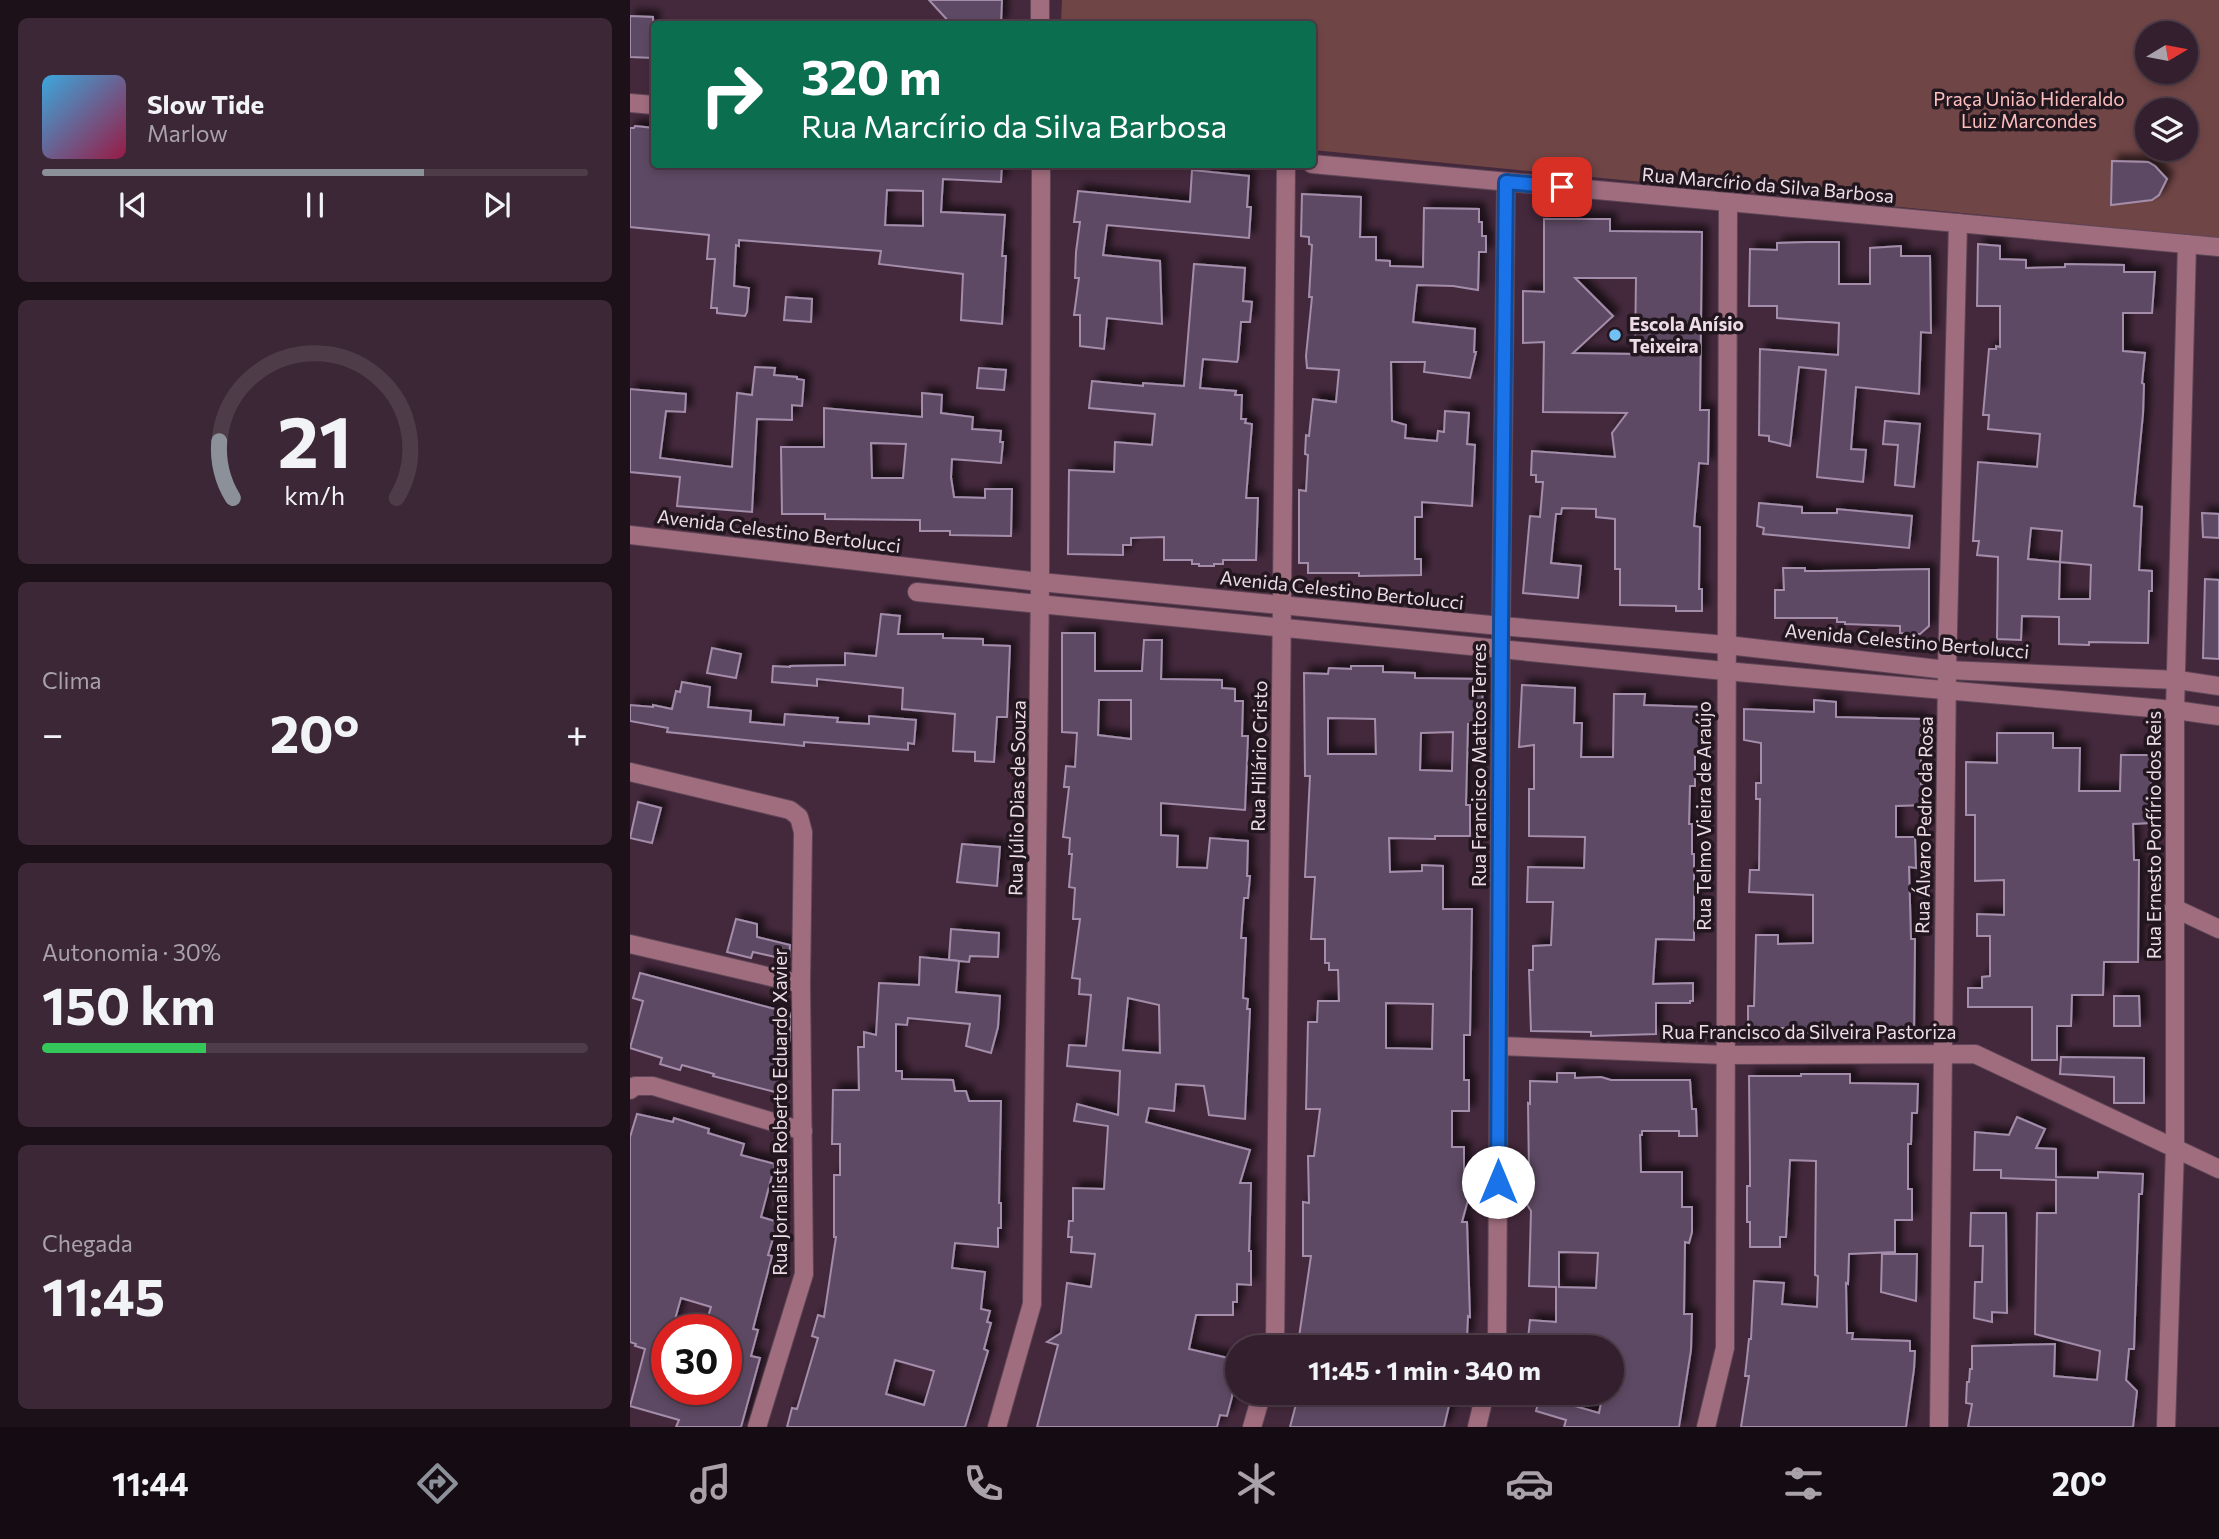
<!DOCTYPE html>
<html lang="pt">
<head>
<meta charset="utf-8">
<style>
	body { margin:0; font-family:Commissioner,sans-serif; background:#3b2735; color:#f1f3f6; height:100vh; display:flex; flex-direction:column; font-size:26px; white-space:nowrap }
	* { box-sizing:border-box; margin:0 }
	p { font-size:23px; color:#a9a2aa }
	.icon { flex:none; width:38px; height:38px; fill:none; stroke:currentColor; stroke-width:2; stroke-linecap:round; stroke-linejoin:round }
	.map { position:relative; flex:1; overflow:hidden }
	.side { display:flex; flex-direction:column; gap:18px; padding:18px; background:#1c1119; width:630px }
	.side>* { flex:none }
	.top-card { position:absolute; left:21px; top:21px; width:665px; height:147px; border-radius:7px; box-shadow:0 4px 10px #0003,0 0 0 2px #4e3d49; background:#0b6e4f; color:#fff; overflow:hidden }
	.needle { width:46px; rotate:80deg }
	.fabs { position:absolute; left:1505px; top:21px; display:grid; gap:14px }
	.fabs a { display:grid; place-items:center; width:63px; height:63px; border-radius:50%; background:#331f2d; box-shadow:0 4px 10px #0003,0 0 0 2px #4e3d49; font-size:35px }
	.speed { position:absolute; left:21px; top:1314px; display:flex; gap:14px; font-size:35px; font-weight:700; text-align:center }
	.speed>* { display:grid; place-content:center; width:91px; height:91px; border-radius:50%; background:#331f2d; box-shadow:0 4px 10px #0003,0 0 0 2px #4e3d49; line-height:1 }
	.speed .limit { border:10px solid #d22; background:#fff; color:#111 }
	.pin { position:absolute; display:grid; place-items:center; width:60px; height:60px; color:#fff; margin:-30px; border-radius:14px; box-shadow:0 4px 10px #0006 }
	.me { position:absolute; width:77px; margin:-38px; rotate:0deg; stroke-linejoin:round; filter:drop-shadow(0 0 5px #0008) }
	.turn { display:flex; align-items:center; gap:24px; height:147px; padding:0 35px; font-size:32px }
	.turn .icon { width:91px; height:91px; stroke-width:2.5 }
	.turn b { display:block; font-size:49px; line-height:60px }
	.big { font-size:52px; font-weight:700; line-height:1.1 }
	.side .widget { flex:1; display:flex; flex-direction:column; justify-content:center; gap:10px; min-width:0; padding:0 24px; border-radius:10px; background:#3b2735 }
	.side .dial { align-items:center; gap:0 }
	.dial svg { height:182px; overflow:visible; fill:none; stroke:#4e3d49; stroke-width:7; stroke-linecap:round; text-anchor:middle }
	.dial text { fill:#f1f3f6; stroke:none }
	.song { display:flex; align-items:center; gap:21px }
	.cover { width:84px; height:84px; border-radius:10px; background:linear-gradient(135deg,hsl(200 70% 55%),hsl(340 70% 35%)) }
	.played { height:7px; border-radius:4px; background:linear-gradient(90deg,#8c9099 70%,#4e3d49 70%) }
	.keys { display:flex; justify-content:space-around; direction:ltr }
	.heat { display:flex; justify-content:space-between; align-items:center; font-size:38px; direction:ltr }
	.charge { height:10px; border-radius:5px; background:linear-gradient(90deg,#34c759 30%,#4e3d49 0) }
	.trip { position:absolute; left:595px; top:1335px; width:399px; height:70px; border-radius:35px; background:#331f2d; box-shadow:0 4px 10px #0003,0 0 0 2px #4e3d49; font-weight:700; line-height:70px; text-align:center }
	.dock { display:flex; height:112px; justify-content:space-around; align-items:center; background:#140c12; color:#a9a2aa }
	.dock .icon { width:49px; height:49px }
	.dock .active { color:#8c9099 }
	.dock b { font-size:32px; color:#f1f3f6 }
	main { display:flex; flex:1; min-height:0 }
	.map>svg:first-child { display:block }
	.green { fill:#704546; fill-rule:evenodd }
	.building { fill:#5d4963; stroke:#a38daa; stroke-width:2; fill-rule:evenodd; filter:url(#shadow) }
	.lines { fill:none; stroke-linecap:round; stroke-linejoin:round }
	.minor-casing { stroke:#5f4657; stroke-width:20 }
	.minor { stroke:#a06d7e; stroke-width:18 }
	.route-casing { stroke:#114b97; stroke-width:18 }
	.route { stroke:#1a73e8; stroke-width:12 }
	.poi-dot { fill:#71c1f5; stroke:#23171f; stroke-width:2.5 }
	.labels { text-anchor:middle; stroke-width:7; stroke-linejoin:round; paint-order:stroke }
	.park-label { font-size:19px; fill:#fdbebe; stroke:#23171f }
	.street-label { font-size:19px; fill:#eddce7; stroke:#23171f }
	.poi-label { font-size:19px; font-weight:bold; fill:#eddce7; stroke:#23171f; text-anchor:start }
</style>
</head>
<body>
<main>
<section class="side">
<div class="widget">
<div class="song"><i class="cover"></i><div><b>Slow Tide</b><p>Marlow</p></div></div>
<div class="played"></div>
<div class="keys"><svg class="icon" aria-label="previous" viewBox="0 0 24 24"><path d="M18 5L8 12l10 7zM5 5v14"/></svg><svg class="icon" aria-label="pause" viewBox="0 0 24 24"><path d="M8 5v14M16 5v14"/></svg><svg class="icon" aria-label="next" viewBox="0 0 24 24"><path d="M6 5l10 7-10 7zM19 5v14"/></svg></div>
</div>
<div class="widget dial"><svg viewBox="0 0 100 80">
<path d="M14 69A42 42 0 1 1 86 69"/>
<path d="M14 69A42 42 0 0 1 8 44" stroke="#8c9099"/>
<text x="50" y="56" font-size="32" font-weight="700">21</text>
<text x="50" y="72" font-size="11">km/h</text>
</svg></div>
<div class="widget"><p>Clima</p>
<div class="heat"><a>−</a><b class="big">20°</b><a>+</a></div>
</div>
<div class="widget"><p>Autonomia · 30%</p><b class="big">150 km</b><div class="charge"></div></div>
<div class="widget"><p>Chegada</p><b class="big">11:45</b></div>
</section>
<div class="map">
<svg width="1589" height="1427" viewBox="0 0 1589 1427">
	<defs>
		<filter id="shadow"><feDropShadow dx="6" dy="-6" stdDeviation="3.5" flood-color="#0009"/></filter>
	</defs>
	<rect width="100%" height="100%" fill="#44293c"/>
	<!-- green -->
	<path class="green" d="M432,0H1589V238L683,150L682,24H431ZM1517,33H1556V72H1517ZM1517,110H1556V149H1517Z"/>
	<!-- building -->
	<g class="building">
		<path d="M299,0H372L371,24H321Z"/>
		<path d="M0,16L23,17L24,58L0,57Z"/>
		<path d="M5,126L24,128V164H372L371,182L313,179L311,212L375,215L372,256H376L372,324L331,320L333,274L249,264L251,251L109,240V246L106,245L104,286L119,288L117,312L115,316L87,313V308H81L85,259H77L79,235L0,227V128H4ZM257,190L293,191V226L255,225Z"/>
		<path d="M1482,161L1518,162L1525,166L1537,179L1529,195L1522,200L1481,205Z"/>
		<path d="M562,170L619,176L617,207H621L619,238L477,225L473,255L530,261L532,324L477,318L474,349L450,346V315H444L449,278H445L446,252L450,222H444L448,191L560,202Z"/>
		<path d="M672,194L731,197L730,237H746V260L760,261V266L793,267L794,208L849,209V222H852V236H856V252H849L848,290L823,286L787,285L783,322L845,329L844,352H846L840,378L794,372L795,362H761L762,421L776,425L775,438L807,441L808,431L814,432L815,411L839,413L837,444L845,445L842,506L792,502V517H785V559H791V575L729,576V573H678V563H669V490L676,491L678,455L675,454L676,435L679,436L683,399L706,402L709,370L677,368L676,356L682,297H679L682,245L679,244V237L671,236Z"/>
		<path d="M914,219H980V231L1072,232L1070,410H1079L1078,464L1069,463L1064,526L1070,527L1069,589H1072V611H1046V606L990,605V569H985V519L966,517V509L932,508L931,514H926L921,563L951,566L948,598L893,593L900,516L910,517L913,482H906V475H901L902,451L985,457L982,433L997,413L913,412L914,342L893,343V291L914,292ZM945,278H1006L1005,354L943,353L983,316Z"/>
		<path d="M1178,242H1209V284H1240V248L1271,246V256H1300L1301,333L1291,332L1289,394L1226,387L1221,449L1236,450L1233,482L1187,477L1196,370L1169,367L1160,446L1139,441V436L1129,435L1130,349L1208,355L1209,323L1147,318V306H1119L1120,249L1147,250V243Z"/>
		<path d="M1348,244L1370,246V259L1396,260V268L1435,267V264L1494,265V272H1525L1522,313H1493V351L1515,353L1512,383L1514,384L1513,414L1504,506L1512,507L1509,570L1522,571V591H1519L1518,643L1459,642V645L1429,644V617L1392,616L1391,640L1367,639L1368,557L1347,555L1349,541H1343L1348,462L1407,467L1410,434L1358,429L1359,415H1353L1359,349H1366V346L1370,347V306H1347ZM1401,528L1432,531L1430,562L1398,559ZM1430,562L1461,565L1460,599H1429Z"/>
		<path d="M564,264L615,268L613,301L622,302L620,322H611L608,359L607,362L573,359L570,388L606,391L605,395H612L611,419H616L615,423L622,424L616,498H628L626,560H593V564H584V566H569V564H562V560H534V537L501,538V545H493V555L438,554L439,470L484,472L485,442L522,445L525,414L459,408L462,381L513,386V383L554,386Z"/>
		<path d="M156,297L182,299L181,322L154,320Z"/>
		<path d="M125,367L145,368L144,375L167,377V379L174,380L172,406L162,405V420L127,419L122,512L47,506L50,477L0,472V389L56,394L55,412L36,411L30,458L102,467L107,393L122,395Z"/>
		<path d="M349,368L376,370L374,390L347,388Z"/>
		<path d="M292,393L312,395L311,413L343,417L342,429L371,431L370,442H373L371,463L322,459L321,477L324,497L355,498V489H382L381,536L320,535V531H290V520L195,519V514H152L151,447H194V408L292,417ZM241,443L276,444L273,478H242Z"/>
		<path d="M1255,421L1290,424L1284,487L1265,485L1268,445L1253,444Z"/>
		<path d="M1129,503L1172,507V513H1207V509L1282,516L1279,548L1133,534L1134,528L1127,526Z"/>
		<path d="M1572,513L1589,514V538L1573,537Z"/>
		<path d="M1153,568H1175V571H1191L1299,569V626L1290,634L1270,633V626L1215,624V622H1207V618H1145V590H1154Z"/>
		<path d="M1575,579L1589,580V659L1573,658Z"/>
		<path d="M251,614L270,616L268,634H313V638L353,639V645L380,646L377,717H367L364,762L345,761V752L323,751L325,714L272,709L273,688L187,679V686L142,682L143,666L160,667V666L215,665V653L246,656Z"/>
		<path d="M432,633H465V671H512L514,640H532L531,679L592,680V688L605,689V701H613L612,736H618L615,810L531,803V835L548,836L547,867L577,868L580,838L618,841L617,876H620L618,898H614L611,938H616L613,998L618,999L617,1009H620L615,1119L579,1115L574,1086L546,1084L544,1111L519,1108L516,1122L620,1150L610,1183H621L619,1251H621V1285L607,1284V1302H603V1315H566L559,1349L607,1360L602,1397L597,1416L590,1415L587,1427H407L428,1345L417,1342L431,1333L437,1283L461,1287L465,1254L441,1252L442,1237H438L439,1221H443V1188L474,1189L478,1126L444,1121L447,1104L488,1115L490,1071L437,1066L439,1045L456,1046L461,995L449,994L450,979L442,978L450,919H443L445,888L439,887L442,854H439L440,838L433,837L439,787H434L436,766L445,767L447,733L432,732ZM469,700H501V739L468,735ZM498,998L529,1005L530,1053L493,1050Z"/>
		<path d="M82,648L111,654L106,678L77,673Z"/>
		<path d="M721,666H753V672L785,673V678L852,679L853,724H838L836,805H840V836H805V839L759,838L760,872L792,871V865L813,866V909H842L840,1035H834V1080H839V1111H822V1147H834V1187L841,1189L832,1222H837L840,1317L838,1316L837,1338L789,1337L788,1348H680L681,1339L669,1337L681,1256H673V1202L679,1203L678,1156H684L690,1109H676L678,1022H687L688,1001H709L708,970H699V963H695V939H681L685,877H675L680,776H675L674,673L698,674L699,668L721,669ZM698,718L745,719L746,754H698ZM823,732L822,771L790,770L791,733ZM756,1003L803,1004L802,1049L756,1048Z"/>
		<path d="M52,682L80,687L78,707L121,711L120,722L154,725L155,714L208,718L207,722L239,724V716L286,720L284,744L278,743V750L174,742V746L37,732L38,728L0,721V705L23,707V705L42,709L46,691L50,692Z"/>
		<path d="M892,685L945,688L944,723H952L951,757H983L984,694H1015L1014,705L1072,707V751H1065V786H1060L1059,824H1062V854H1064V940L1026,939L1023,984L1063,983V1001H1060V1003H1026V1034L961,1036V1032L901,1031L899,970H903V946L921,945L923,902H897L898,867L954,868L955,837L899,836V789H904V745L889,747Z"/>
		<path d="M1184,700L1206,702V717L1291,719V784H1298V805L1266,806V837H1285L1286,868L1279,867L1281,939H1285L1284,1036L1204,1035V1033H1173V1028H1118V1006H1124L1126,935H1148V944L1183,943V895L1119,892L1120,870H1129L1130,799H1126V783H1131V743L1114,740V709L1184,712Z"/>
		<path d="M1367,733H1423V748H1450L1449,791H1490L1491,755H1522L1521,823L1503,824L1504,860H1509L1508,962H1474L1473,995H1442L1441,1026H1427V1060H1402V1007H1338V988H1352V977L1360,976V936H1347V914L1374,915V880L1345,881V815H1336V762L1367,763Z"/>
		<path d="M8,802L31,808L22,843L0,838Z"/>
		<path d="M332,844L370,847L367,886L327,882Z"/>
		<path d="M106,919L127,924V937L160,945L159,960L123,952L121,958L97,952Z"/>
		<path d="M321,929L369,933L368,957L340,956L339,962L319,960Z"/>
		<path d="M290,957L329,961L326,992L370,996L368,1027L361,1053L336,1046L340,1024L278,1018L277,1025L266,1024V1071H272V1079L323,1080L325,1091H336L339,1101H371L369,1203H371V1228H368V1247L325,1243L322,1268L355,1272L351,1309L360,1311L357,1322L361,1323L354,1349L358,1351L335,1427H157L162,1408L167,1409L188,1338L182,1336L188,1315L194,1317L206,1237H204V1175H210V1144H202L203,1090H229L228,1047H234V1032L246,1035L249,983L289,985ZM265,1360L304,1371L294,1405L256,1394Z"/>
		<path d="M10,973L160,1013V1039L145,1092L83,1076L84,1074L52,1065L50,1070L30,1064L32,1058L0,1048L13,1001L3,998Z"/>
		<path d="M1484,996H1509L1510,1026H1484Z"/>
		<path d="M1431,1057L1514,1058V1103H1484V1077L1430,1074Z"/>
		<path d="M927,1073H945V1078L971,1077L981,1080H1060L1062,1109H1066L1067,1136H1049V1131H1012V1135H1010L1011,1172H1052V1207H1062V1232L1059,1243L1055,1242L1054,1314H1062L1061,1350L1049,1427H934L936,1420L906,1411L910,1396L969,1413L973,1393H982V1348H897L900,1320L926,1322V1287L899,1286L901,1211L893,1198L896,1174H899L898,1103L900,1104V1081L927,1082ZM929,1252L968,1253L966,1288L929,1287Z"/>
		<path d="M1171,1074H1220V1083L1288,1084L1287,1113H1282L1281,1144H1278V1189H1282V1220H1265V1252L1219,1254L1218,1284L1216,1283L1217,1333H1223L1222,1339L1280,1341V1351H1285L1284,1369L1276,1427H1111L1119,1376H1115L1119,1339H1121L1124,1281L1154,1283L1152,1304L1187,1307L1188,1276L1185,1275L1186,1161L1160,1160L1156,1237H1150V1247H1120V1222H1117V1186H1120V1165L1119,1076H1171Z"/>
		<path d="M7,1114L43,1122L44,1118L79,1129L78,1133L114,1144L111,1155L145,1164L131,1217L148,1222L138,1255L142,1256L123,1329L128,1330L121,1356L130,1358L111,1427H46L49,1420L0,1406L15,1349L5,1346L6,1344L0,1342V1137ZM51,1298L81,1307L74,1330H96V1390H37V1330H42Z"/>
		<path d="M1387,1117L1415,1129L1406,1148L1426,1149V1177L1468,1178V1172L1513,1174L1512,1194H1509L1504,1349H1499L1496,1380L1507,1391L1503,1427H1338L1342,1404L1336,1403L1337,1382H1339L1340,1369H1342V1346L1425,1344L1424,1376L1467,1380L1470,1351L1405,1334L1407,1213H1426V1180L1371,1178V1170H1344L1345,1132L1379,1135Z"/>
		<path d="M1341,1213H1376L1377,1313L1362,1312V1322L1344,1318L1345,1282H1352L1353,1246H1340Z"/>
		<path d="M1252,1254H1287L1286,1301L1251,1292Z"/>
		<path d="M669,1393H822L814,1427H660Z"/>
	</g>
	<g class="lines">
		<defs>
			<g id="minor">
				<path d="M410,0V24"/>
				<path d="M0,103L24,105"/>
				<path d="M682,164L1589,247"/>
				<path d="M0,535L410,582L871,626L1097,645L1317,670L1548,680L1589,686"/>
				<path d="M287,592L1095,671L1545,710L1589,716"/>
				<path d="M0,772L160,810L169,817L173,832L171,984L174,1274L127,1427"/>
				<path d="M1544,908L1589,929"/>
				<path d="M0,944L171,984"/>
				<path d="M869,1046L1095,1055L1345,1054L1589,1169"/>
				<path d="M0,1090L5,1086H23L173,1131"/>
				<path d="M645,1348L656,164"/>
				<path d="M867,1348L871,626L876,182"/>
				<path d="M367,1427L402,1304L410,582L411,164"/>
				<path d="M622,1427L632,1393"/>
				<path d="M847,1427L855,1393"/>
				<path d="M1076,1427L1095,1348L1098,202"/>
				<path d="M1309,1427L1317,670L1328,223"/>
				<path d="M1536,1427L1545,1147V710L1557,244"/>
			</g>
		</defs>
		<!-- minor casing -->
		<use href="#minor" class="minor-casing"/>
		<!-- minor -->
		<use href="#minor" class="minor"/>
	</g>
	<g class="lines">
		<defs>
			<path id="route" d="M868,1182L871,626L876,182L932,187"/>
		</defs>
		<!-- route casing -->
		<use href="#route" class="route-casing"/>
		<!-- route -->
		<use href="#route" class="route"/>
	</g>
	<!-- markers -->
	<circle class="poi-dot" cx="985" cy="335" r="7"/>
	<g class="labels">
		<!-- park labels -->
		<g class="park-label">
			<text x="1399" y="106">Praça União Hideraldo<tspan x="1399" dy="22">Luiz Marcondes</tspan></text>
		</g>
		<!-- street labels -->
		<g class="street-label">
			<text transform="translate(1138 185) rotate(5)" y="7">Rua Marcírio da Silva Barbosa</text>
			<text transform="translate(149 531) rotate(7)" y="7">Avenida Celestino Bertolucci</text>
			<text transform="translate(712 590) rotate(6)" y="7">Avenida Celestino Bertolucci</text>
			<text transform="translate(1277 641) rotate(5)" y="7">Avenida Celestino Bertolucci</text>
			<text transform="translate(629 756) rotate(-89)" y="7">Rua Hilário Cristo</text>
			<text transform="translate(849 765) rotate(-90)" y="7">Rua Francisco Mattos Terres</text>
			<text transform="translate(387 798) rotate(-89)" y="7">Rua Júlio Dias de Souza</text>
			<text transform="translate(1074 816) rotate(-90)" y="7">Rua Telmo Vieira de Araújo</text>
			<text transform="translate(1294 825) rotate(-89)" y="7">Rua Álvaro Pedro da Rosa</text>
			<text transform="translate(1524 835) rotate(-90)" y="7">Rua Ernesto Porfírio dos Reis</text>
			<text x="1179" y="1039">Rua Francisco da Silveira Pastoriza</text>
			<text transform="translate(150 1112) rotate(-90)" y="7">Rua Jornalista Roberto Eduardo Xavier</text>
		</g>
		<!-- poi labels -->
		<g class="poi-label">
			<text x="999" y="331">Escola Anísio<tspan x="999" dy="22">Teixeira</tspan></text>
		</g>
	</g>
</svg>
<div class="fabs">
<a><svg class="needle" viewBox="-14 -14 28 28"><path d="M0-13l5 13h-10z" fill="#e53935"/><path d="M0 13l5-13h-10z" fill="#a9a2aa"/></svg></a>
<a><svg class="icon" aria-label="layers" viewBox="0 0 24 24"><path d="M12 4l9 5-9 5-9-5zM3 14l9 5 9-5"/></svg></a>
</div>
<div class="speed"><div class="limit">30</div></div>
<div class="pin" style="left:932px;top:187px;background:#d93025"><svg class="icon" aria-label="arrive" viewBox="0 0 24 24"><path d="M6 21V4h12l-3 4 3 4H6"/></svg></div>
<svg class="me" style="left:868px;top:1182px" viewBox="-20 -20 40 40"><circle r="19" fill="#fff"/><path d="M0-13L10 11 0 6-10 11z" fill="#1a73e8"/></svg>
<div class="trip">11:45 · 1 min · 340 m</div>
<div class="top-card">
<div class="turn"><svg class="icon" aria-label="right" viewBox="0 0 24 24"><path d="M7 20v-9h11M14 6l5 5-5 5"/></svg><div><b>320 m</b>Rua Marcírio da Silva Barbosa</div></div>
</div>
</div>
</main>
<nav class="dock">
<b>11:44</b>
<svg class="icon active" aria-label="directions" viewBox="0 0 24 24"><path d="M12 3l9 9-9 9-9-9zM9 14v-3h6M13 9l2 2-2 2"/></svg>
<svg class="icon" aria-label="music" viewBox="0 0 24 24"><path d="M9 18V5l10-2v13"/><circle cx="6" cy="18" r="3"/><circle cx="16" cy="16" r="3"/></svg>
<svg class="icon" aria-label="phone" viewBox="0 0 24 24"><path d="M5 4h4l2 5-3 2q2 4 5 5l2-3 5 2v4C11 20 4 13 5 4z"/></svg>
<svg class="icon" aria-label="climate" viewBox="0 0 24 24"><path d="M12 3v18M4 7l16 10M4 17L20 7"/></svg>
<svg class="icon" aria-label="car" viewBox="0 0 24 24"><path d="M5 17H2v-5l4-1 3-4h7l3 4 3 1v5h-3M9 17h6M6 11h13"/><circle cx="7" cy="17" r="2"/><circle cx="17" cy="17" r="2"/></svg>
<svg class="icon" aria-label="filters" viewBox="0 0 24 24"><path d="M4 7h16M4 17h16"/><circle cx="9" cy="7" r="2"/><circle cx="15" cy="17" r="2"/></svg>
<b>20°</b>
</nav>
</body>
</html>
